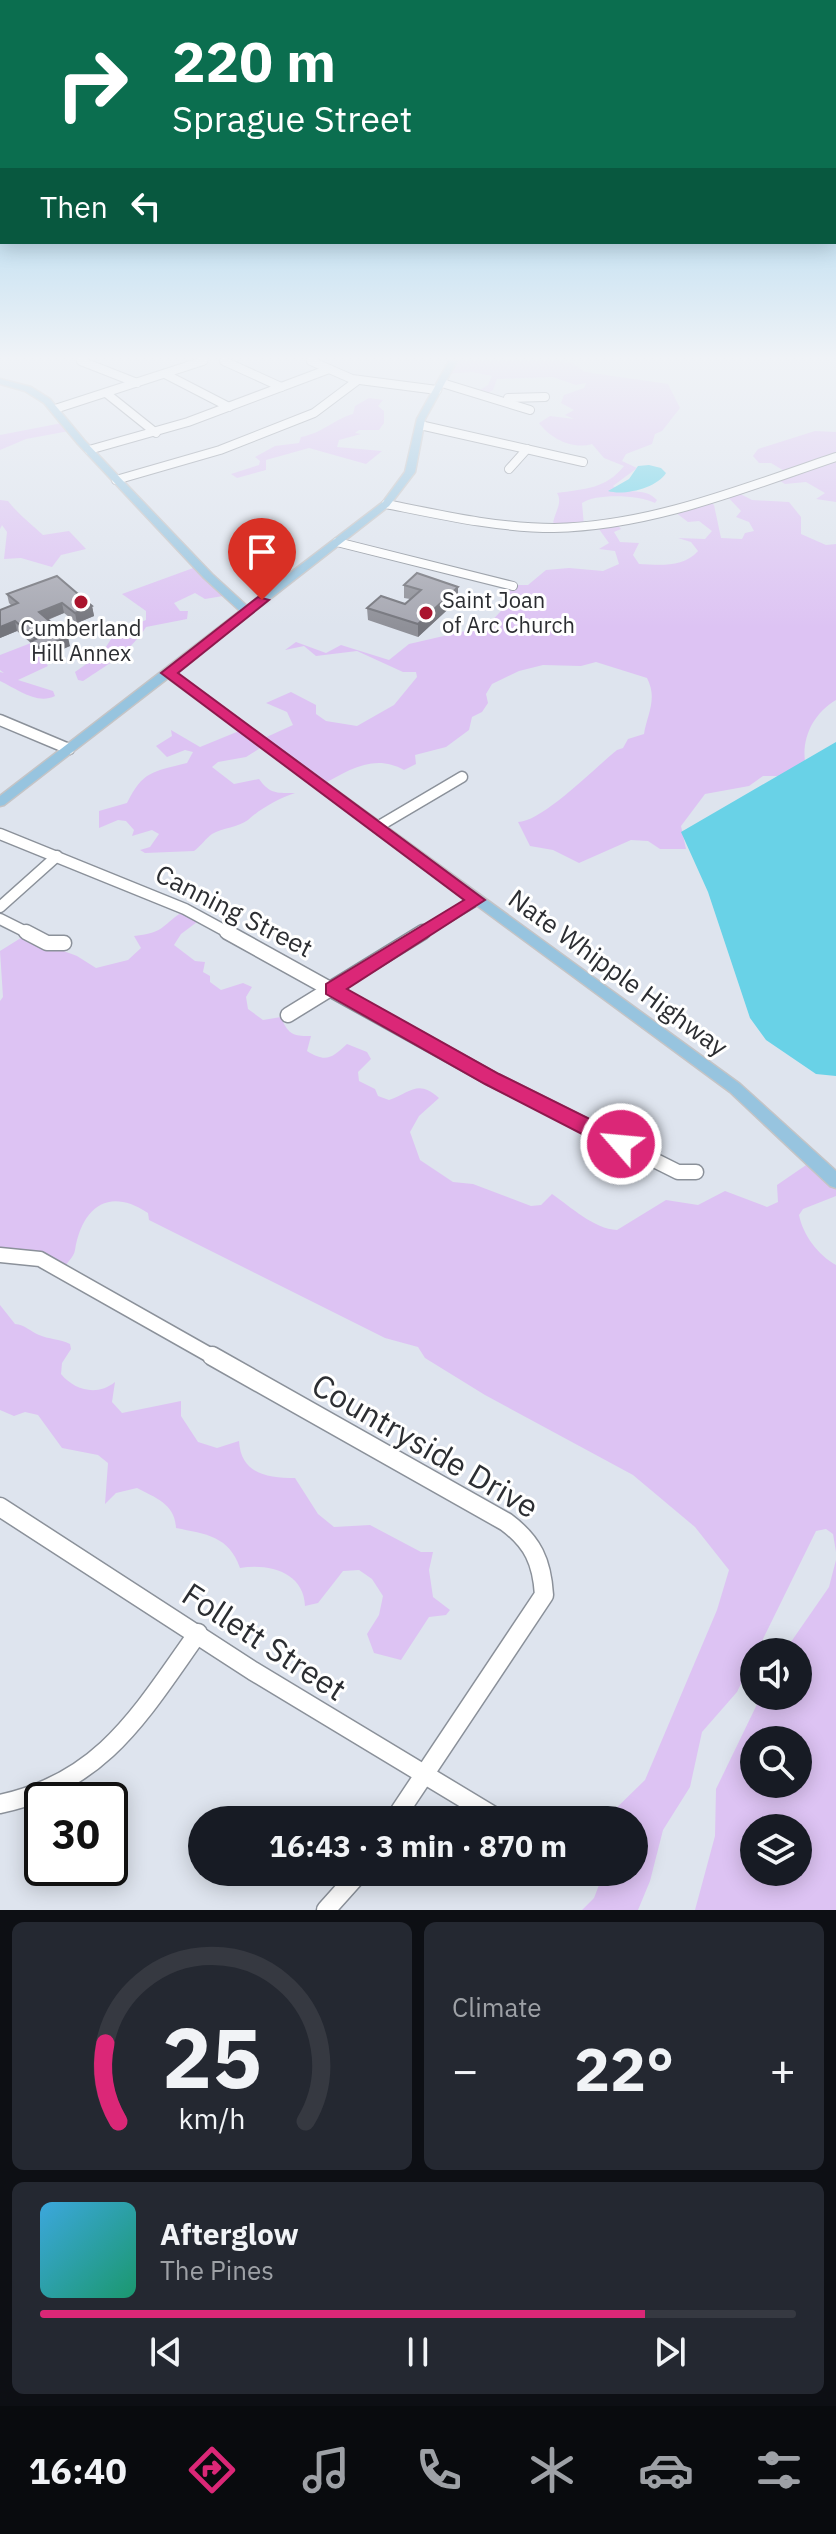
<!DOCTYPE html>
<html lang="en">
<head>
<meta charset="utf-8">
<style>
	body { margin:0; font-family:"IBM Plex Sans",sans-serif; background:#242831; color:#f1f3f6; height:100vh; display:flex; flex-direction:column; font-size:30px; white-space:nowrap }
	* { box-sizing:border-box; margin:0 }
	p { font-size:26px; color:#9ea1a6 }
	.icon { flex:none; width:44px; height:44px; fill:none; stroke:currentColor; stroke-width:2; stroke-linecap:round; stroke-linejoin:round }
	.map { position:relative; height:1910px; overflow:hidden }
	.sheet { display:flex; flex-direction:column; gap:12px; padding:12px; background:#0d0f14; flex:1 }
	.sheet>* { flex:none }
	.banner { position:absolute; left:0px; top:0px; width:836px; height:244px; box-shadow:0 4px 20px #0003; background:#0b6e4f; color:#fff; overflow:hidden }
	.controls { position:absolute; left:740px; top:1638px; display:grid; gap:16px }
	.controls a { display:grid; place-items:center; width:72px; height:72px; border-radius:50%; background:#171b24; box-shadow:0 4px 20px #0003; font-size:40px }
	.speed { position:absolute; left:24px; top:1782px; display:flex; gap:16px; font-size:40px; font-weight:700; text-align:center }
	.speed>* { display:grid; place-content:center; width:104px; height:104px; border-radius:50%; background:#171b24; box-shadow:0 4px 20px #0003; line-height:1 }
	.speed .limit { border:4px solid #111; border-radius:12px; background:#fff; color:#111 }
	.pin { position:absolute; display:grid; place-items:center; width:68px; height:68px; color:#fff; margin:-82px -34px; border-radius:50% 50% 50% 0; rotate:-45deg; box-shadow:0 0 8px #0007 }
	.pin .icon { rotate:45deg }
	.me { position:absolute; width:88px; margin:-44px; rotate:297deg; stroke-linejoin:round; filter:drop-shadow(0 0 6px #0008) }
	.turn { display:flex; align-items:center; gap:28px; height:168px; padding:0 40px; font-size:36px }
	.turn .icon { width:104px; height:104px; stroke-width:2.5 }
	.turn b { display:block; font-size:56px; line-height:68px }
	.then { display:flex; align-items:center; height:76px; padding:0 40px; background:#0003; gap:16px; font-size:30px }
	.big { font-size:60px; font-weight:700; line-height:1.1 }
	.sheet .widget { flex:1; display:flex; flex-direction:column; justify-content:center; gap:12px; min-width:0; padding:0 28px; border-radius:12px; background:#242831 }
	.sheet .dial { align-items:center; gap:0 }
	.dial svg { height:208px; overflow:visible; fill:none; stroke:#363941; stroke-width:7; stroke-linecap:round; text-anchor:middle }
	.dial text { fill:#f1f3f6; stroke:none }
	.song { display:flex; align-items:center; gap:24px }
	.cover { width:96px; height:96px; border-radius:12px; background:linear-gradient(135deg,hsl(200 70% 55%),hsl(160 70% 35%)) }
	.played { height:8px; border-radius:4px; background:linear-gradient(90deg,#db2777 80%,#363941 80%) }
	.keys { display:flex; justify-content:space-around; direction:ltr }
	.heat { display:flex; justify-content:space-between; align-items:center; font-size:44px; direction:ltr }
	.sheet .tiles { flex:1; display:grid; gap:12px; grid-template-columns:1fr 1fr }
	.widget:last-child { grid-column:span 2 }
	.trip { position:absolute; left:188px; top:1806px; width:460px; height:80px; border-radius:40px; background:#171b24; box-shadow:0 4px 20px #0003; font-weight:700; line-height:80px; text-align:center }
	.tabs { display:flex; height:128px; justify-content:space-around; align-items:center; background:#090b0e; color:#9ea1a6 }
	.tabs .icon { width:56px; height:56px }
	.tabs .active { color:#db2777 }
	.tabs b { font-size:36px; color:#f1f3f6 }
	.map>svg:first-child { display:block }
	.green { fill:#ddc3f3; fill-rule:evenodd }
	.water { fill:#69d2e7 }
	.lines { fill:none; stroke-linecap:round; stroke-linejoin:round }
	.minor-far3-casing { stroke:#8b919a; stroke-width:10 }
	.minor-far2-casing { stroke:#8b919a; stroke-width:13 }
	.minor-far1-casing { stroke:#8b919a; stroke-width:17 }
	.minor-casing { stroke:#8b919a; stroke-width:21 }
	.major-casing { stroke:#c4c4c6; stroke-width:3 }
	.minor-far3 { stroke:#fff; stroke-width:8 }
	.minor-far2 { stroke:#fff; stroke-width:10 }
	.minor-far1 { stroke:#fff; stroke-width:14 }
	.minor { stroke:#fff; stroke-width:18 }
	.major { fill:#97c4df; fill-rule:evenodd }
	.wall { fill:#8f9098 }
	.shaded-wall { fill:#74757c }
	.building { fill:#a6a7b1; stroke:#74757c; stroke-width:2 }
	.route { fill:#db2777; stroke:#8e194d; stroke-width:2 }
	.poi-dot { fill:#aa132d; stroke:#fff; stroke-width:3 }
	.labels { text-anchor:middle; stroke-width:6; stroke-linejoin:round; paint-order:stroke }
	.far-poi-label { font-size:22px; fill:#2c2e32; stroke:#fff; text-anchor:start }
	.street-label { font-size:26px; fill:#2c2e32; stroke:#fff }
	.near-street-label { font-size:32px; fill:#2c2e32; stroke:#fff }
</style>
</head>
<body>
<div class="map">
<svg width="836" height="1910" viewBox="0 0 836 1910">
	<rect width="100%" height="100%" fill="#dee4ee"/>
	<!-- green -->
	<g class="green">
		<path d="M448,361H561L574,364L585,372L668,384L680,408L662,431L655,434L652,444L626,454L622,461L637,468L613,486C627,496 644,486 657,500L655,503C640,495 596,493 582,503L584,526L553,527C552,515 564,504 557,493C584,489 606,489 624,466L604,458L592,444C572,450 550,438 539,423L550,416L574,419L565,415L574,410L561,403L564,395L584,388L586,383L576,385L553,377L497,379L493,390L482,396L475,393L488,385L492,376L472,372L446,374Z"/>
		<path d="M369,398L383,400L378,406L384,411V423L379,430H359L355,433L361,434L339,440L337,447L382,451L366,464L309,448L266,460V470L237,478L231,474L259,465L260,461L255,457L275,446L299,443L301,437C323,433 334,419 353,414L355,406Z"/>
		<path d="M62,423L69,431L26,439L0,450V435Z"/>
		<path d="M815,431L836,432V502L816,499L825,493L806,482L785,484L775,478L786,472L771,463H759L753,456L758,449Z"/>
		<path d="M733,490L752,500L789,502L801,517V534L826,545L836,544V700C812,714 800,741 806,767L787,776H763L749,786L705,794L681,826L686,849H660L648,841L631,840L579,863L553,850L530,846L518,822C542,822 597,766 617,750L623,748L628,739L644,734C647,715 658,699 647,678L596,662L581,666L543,665L519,671L492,684L486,694L488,703L482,712L472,717L469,730L446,747L415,755L416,764L404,770C375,753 348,770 322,785L265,745L246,757L218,762L212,767L234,784L259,779C270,794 276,793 295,793C277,799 260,809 248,820C239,827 222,828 212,834C206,838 201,846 194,851L145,853L140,850L150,847L159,834L152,830L132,836L134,830L126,821L118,820L99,828V811L127,803C143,771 152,772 187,763L193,752L185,750L167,757L156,746L172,736L171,730L200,747L244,729L260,740L293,725L287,712L266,703L291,692L316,705V714L326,721L357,726L394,705L417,677L416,672H403L357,651L316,656L304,646L285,650L296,642L326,653L341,645L389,660L409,644L487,626L512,599L506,585H528L546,570L569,568L603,571L619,564L615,551L599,549L609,543L596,525L615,522L621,529L614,532L620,542L639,543L633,555L639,564C659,565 683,568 698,551L691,542L678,538L705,539L712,531L699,521L688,522L671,509L706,499L714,505L721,538L742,539L745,533L754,531L749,522L736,517L741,511L724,493Z"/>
		<path d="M0,500L8,501C19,515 30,523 43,535L69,531L86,549L61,555L52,567L21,558L4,559L7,532L2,525L0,529Z"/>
		<path d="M196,567L223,596L205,599L195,593L174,603L180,611H188L187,619L146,627C131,651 106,666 83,681L78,680L75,672L102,653L115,633L146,620V611L122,594Z"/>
		<path d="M31,643L48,666L18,680L53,691L55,696C37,705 17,689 0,681V672L4,673L0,670V655Z"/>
		<path d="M186,910L201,919L181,934L174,945L195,961L205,962L203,972L210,976V982L221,990L243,983L252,987L246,997L248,1009L263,1020L287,1016L283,1022C290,1036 296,1036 311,1036L307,1051C326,1063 332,1058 347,1044L367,1052L371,1059L358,1072L359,1081L375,1089L378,1096L389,1100C411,1092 418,1079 439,1098L419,1116L410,1132L420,1160L453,1182L473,1184L531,1206L541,1205L552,1194C571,1207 594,1229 617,1230L666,1200L698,1205L725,1191L767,1207L778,1202L777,1185L812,1161L836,1186V1196L803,1209L799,1215C803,1235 818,1255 836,1265V1552L833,1534L826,1529L816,1531L737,1692L702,1732L690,1787L663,1830L650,1881L638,1910H582L594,1898L604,1872H634V1820H604L645,1780L717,1610L729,1570L695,1527L633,1475L485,1395L425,1358L418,1347L385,1338L149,1220L148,1213C108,1186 82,1208 75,1250C74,1258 62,1268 57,1275L32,1264L0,1260V1001L3,997L0,951L24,936L77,956L96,968L128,960L141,948L134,936C167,933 162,923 186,910Z"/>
		<path d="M0,1305L15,1324C25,1325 30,1331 39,1335C48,1339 60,1339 70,1344L71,1349L62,1363L61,1374C75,1391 98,1396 115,1382L112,1402L122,1413L181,1401V1416L198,1442L217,1448L239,1441C241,1474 267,1478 295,1478L318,1514L334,1527L370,1525L421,1552H433L429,1570L433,1597L450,1610L446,1615L429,1617L401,1660L374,1653L367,1634L379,1615L383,1596L372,1579L359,1570L343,1571L318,1603L305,1606C304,1573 270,1563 240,1568C229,1536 206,1534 176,1528C175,1504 156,1498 137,1488L116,1493L105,1504L108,1463L98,1455L62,1448L38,1415L25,1412L14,1416L0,1410Z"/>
		<path d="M836,1560V1910H695L715,1836L716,1789L761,1696H798V1652H784L829,1587ZM754,1740H798V1784H754ZM754,1828H798V1872H754Z"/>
	</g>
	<!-- water -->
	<g class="water">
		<path d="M649,465L661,468L666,473C657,488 624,496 608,491L629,479L638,466Z"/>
		<path d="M836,742V1076L816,1074L766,1040L750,1018L708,892L681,832Z"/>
	</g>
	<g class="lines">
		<defs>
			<g id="minor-far3">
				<path d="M81,361L137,383"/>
				<path d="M224,361L281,387"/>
				<path d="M311,361L352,379L437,390"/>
				<path d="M165,374L229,407"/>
				<path d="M442,383L530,410"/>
				<path d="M106,393L156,433"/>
				<path d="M508,398L545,397"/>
				<path d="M55,409L203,361"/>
				<path d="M420,425L583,462"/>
				<path d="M89,450L188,422L329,369"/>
				<path d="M509,469L527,449"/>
				<path d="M116,480L220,450L314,413L358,380"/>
				<path d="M386,504C441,515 498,528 554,528C652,526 744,488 836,457"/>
				<path d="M337,542L513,586"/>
			</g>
			<g id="minor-far2">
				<path d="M0,720L69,749"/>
				<path d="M379,826L462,777"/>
				<path d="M0,834L185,909L231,934"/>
				<path d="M0,907L57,856"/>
				<path d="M0,919L30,934"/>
				<path d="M420,934L476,900"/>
			</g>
			<g id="minor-far1">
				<path d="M26,932L47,943H64"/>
				<path d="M227,932L492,1079L678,1172H696"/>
				<path d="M288,1015L423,932"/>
				<path d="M0,1255L40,1259L215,1358"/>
			</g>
			<g id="minor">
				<path d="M212,1356L506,1522C533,1542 542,1562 544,1595L394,1820"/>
				<path d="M0,1507L253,1671L500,1820"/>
				<path d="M0,1804C103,1782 141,1713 198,1633"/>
				<path d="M326,1910L360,1872"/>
			</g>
			<path id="major" d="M449,361H457L425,419L415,472L389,506L175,673L740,1084L836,1171V1188L830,1186L730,1092L168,678L4,805L0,806V796L240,611L204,578L78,444L44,403L25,391L0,384V379L31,387L50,399L84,440L212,574L247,606L383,502L405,472L417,419Z"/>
		</defs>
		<!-- minor-far3 casing -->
		<use href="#minor-far3" class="minor-far3-casing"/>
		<!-- minor-far2 casing -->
		<use href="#minor-far2" class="minor-far2-casing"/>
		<!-- minor-far1 casing -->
		<use href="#minor-far1" class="minor-far1-casing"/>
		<!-- minor casing -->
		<use href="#minor" class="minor-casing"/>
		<!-- major casing -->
		<use href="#major" class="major-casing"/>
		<!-- minor-far3 -->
		<use href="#minor-far3" class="minor-far3"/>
		<!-- minor-far2 -->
		<use href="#minor-far2" class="minor-far2"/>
		<!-- minor-far1 -->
		<use href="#minor-far1" class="minor-far1"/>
		<!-- minor -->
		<use href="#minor" class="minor"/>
		<!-- major -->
		<use href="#major" class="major"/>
	</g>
	<!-- wall -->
	<g class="wall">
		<path d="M404,585L458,587V600L418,637L368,620L367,608L405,604L410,599L404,598Z"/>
		<path d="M7,594L92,606L94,616L77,623L64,613L48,620L70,646L42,658L34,651L32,644L17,631L0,638V610L12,606L9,603Z"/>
	</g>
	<!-- shaded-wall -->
	<g class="shaded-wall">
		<path d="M458,587V600L418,637V624Z"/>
		<path d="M62,603L64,613L41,622L39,612Z"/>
		<path d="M92,606L94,616L77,623L75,613Z"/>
		<path d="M15,621L17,631L0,638V627Z"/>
		<path d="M68,637L70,646L42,658L40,648Z"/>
	</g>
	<!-- building -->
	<g class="building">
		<path d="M417,573L458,587L418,624L367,608L381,596L405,604L421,590L404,585Z"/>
		<path d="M57,576L92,606L75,613L62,603L39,612L68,637L40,648L31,641L36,639L15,621L0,627V610L18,603L7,594Z"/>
	</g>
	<!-- sky -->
	<linearGradient id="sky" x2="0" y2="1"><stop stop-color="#75c0e8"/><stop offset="0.57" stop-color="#f0f3f7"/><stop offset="1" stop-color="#f0f3f7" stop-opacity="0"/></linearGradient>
	<rect width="836" height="628" fill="url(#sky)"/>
	<!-- route -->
	<path class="route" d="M258,597L269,600L178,673L485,900L347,989L499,1074L628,1138L631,1144L628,1150H613L485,1084L326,994V984L464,900L161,673Z"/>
	<!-- markers -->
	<g class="poi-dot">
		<circle cx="81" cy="602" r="8"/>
		<circle cx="426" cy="613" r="8"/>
	</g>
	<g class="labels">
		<!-- far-poi labels -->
		<g class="far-poi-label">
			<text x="442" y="608">Saint Joan<tspan x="442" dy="25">of Arc Church</tspan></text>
			<text x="81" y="636" text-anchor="middle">Cumberland<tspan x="81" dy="25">Hill Annex</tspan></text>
		</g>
		<!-- street labels -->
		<g class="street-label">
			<text transform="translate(234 911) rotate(27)" y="9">Canning Street</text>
			<text transform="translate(618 973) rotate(36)" y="9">Nate Whipple Highway</text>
		</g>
		<!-- near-street labels -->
		<g class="near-street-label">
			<text transform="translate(425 1446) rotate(30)" y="11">Countryside Drive</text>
			<text transform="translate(264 1642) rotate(33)" y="11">Follett Street</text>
		</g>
	</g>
</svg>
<div class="controls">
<a><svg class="icon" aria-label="sound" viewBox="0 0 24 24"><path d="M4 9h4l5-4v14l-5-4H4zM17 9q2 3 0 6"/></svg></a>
<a><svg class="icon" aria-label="search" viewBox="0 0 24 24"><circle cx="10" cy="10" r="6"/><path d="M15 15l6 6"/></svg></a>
<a><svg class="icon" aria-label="layers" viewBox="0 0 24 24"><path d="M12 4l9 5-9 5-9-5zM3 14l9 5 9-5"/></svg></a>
</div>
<div class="speed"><div class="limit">30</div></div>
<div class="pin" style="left:262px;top:600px;background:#d93025"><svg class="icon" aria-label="arrive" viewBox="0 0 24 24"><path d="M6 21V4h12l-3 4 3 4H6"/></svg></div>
<svg class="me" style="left:621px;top:1144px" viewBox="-20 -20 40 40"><circle r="17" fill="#db2777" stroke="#fff" stroke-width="3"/><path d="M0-11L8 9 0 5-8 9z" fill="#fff"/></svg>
<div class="trip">16:43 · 3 min · 870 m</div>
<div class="banner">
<div class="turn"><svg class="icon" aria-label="right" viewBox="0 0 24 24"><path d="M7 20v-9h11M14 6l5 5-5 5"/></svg><div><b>220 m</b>Sprague Street</div></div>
<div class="then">Then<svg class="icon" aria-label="left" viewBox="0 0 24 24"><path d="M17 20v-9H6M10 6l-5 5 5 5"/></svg></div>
</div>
</div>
<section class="sheet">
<div class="tiles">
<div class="widget dial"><svg viewBox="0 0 100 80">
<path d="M14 69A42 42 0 1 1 86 69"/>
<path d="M14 69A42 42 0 0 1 9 39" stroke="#db2777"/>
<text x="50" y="56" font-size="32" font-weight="700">25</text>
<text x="50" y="72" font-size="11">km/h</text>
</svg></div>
<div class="widget"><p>Climate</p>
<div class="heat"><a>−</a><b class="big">22°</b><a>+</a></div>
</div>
<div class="widget">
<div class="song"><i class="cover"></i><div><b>Afterglow</b><p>The Pines</p></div></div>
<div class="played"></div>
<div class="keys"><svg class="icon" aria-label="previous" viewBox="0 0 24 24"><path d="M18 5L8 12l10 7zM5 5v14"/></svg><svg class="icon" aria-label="pause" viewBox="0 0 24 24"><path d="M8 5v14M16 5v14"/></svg><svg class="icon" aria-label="next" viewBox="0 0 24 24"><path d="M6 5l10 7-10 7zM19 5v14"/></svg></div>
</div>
</div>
</section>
<nav class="tabs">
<b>16:40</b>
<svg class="icon active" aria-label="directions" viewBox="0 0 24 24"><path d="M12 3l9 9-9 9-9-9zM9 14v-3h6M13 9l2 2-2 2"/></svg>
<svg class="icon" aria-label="music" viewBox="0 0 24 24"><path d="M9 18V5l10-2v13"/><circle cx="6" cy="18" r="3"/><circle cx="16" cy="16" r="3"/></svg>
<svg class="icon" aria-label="phone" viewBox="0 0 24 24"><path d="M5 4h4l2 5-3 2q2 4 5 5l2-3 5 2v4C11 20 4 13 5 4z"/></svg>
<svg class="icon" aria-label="climate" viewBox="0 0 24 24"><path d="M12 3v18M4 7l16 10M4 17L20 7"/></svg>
<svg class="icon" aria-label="car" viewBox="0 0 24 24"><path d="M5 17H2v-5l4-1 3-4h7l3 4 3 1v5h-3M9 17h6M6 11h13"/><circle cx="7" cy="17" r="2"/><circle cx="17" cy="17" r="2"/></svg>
<svg class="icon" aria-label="filters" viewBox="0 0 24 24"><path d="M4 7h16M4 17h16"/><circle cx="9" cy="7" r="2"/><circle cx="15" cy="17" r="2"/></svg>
</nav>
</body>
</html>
